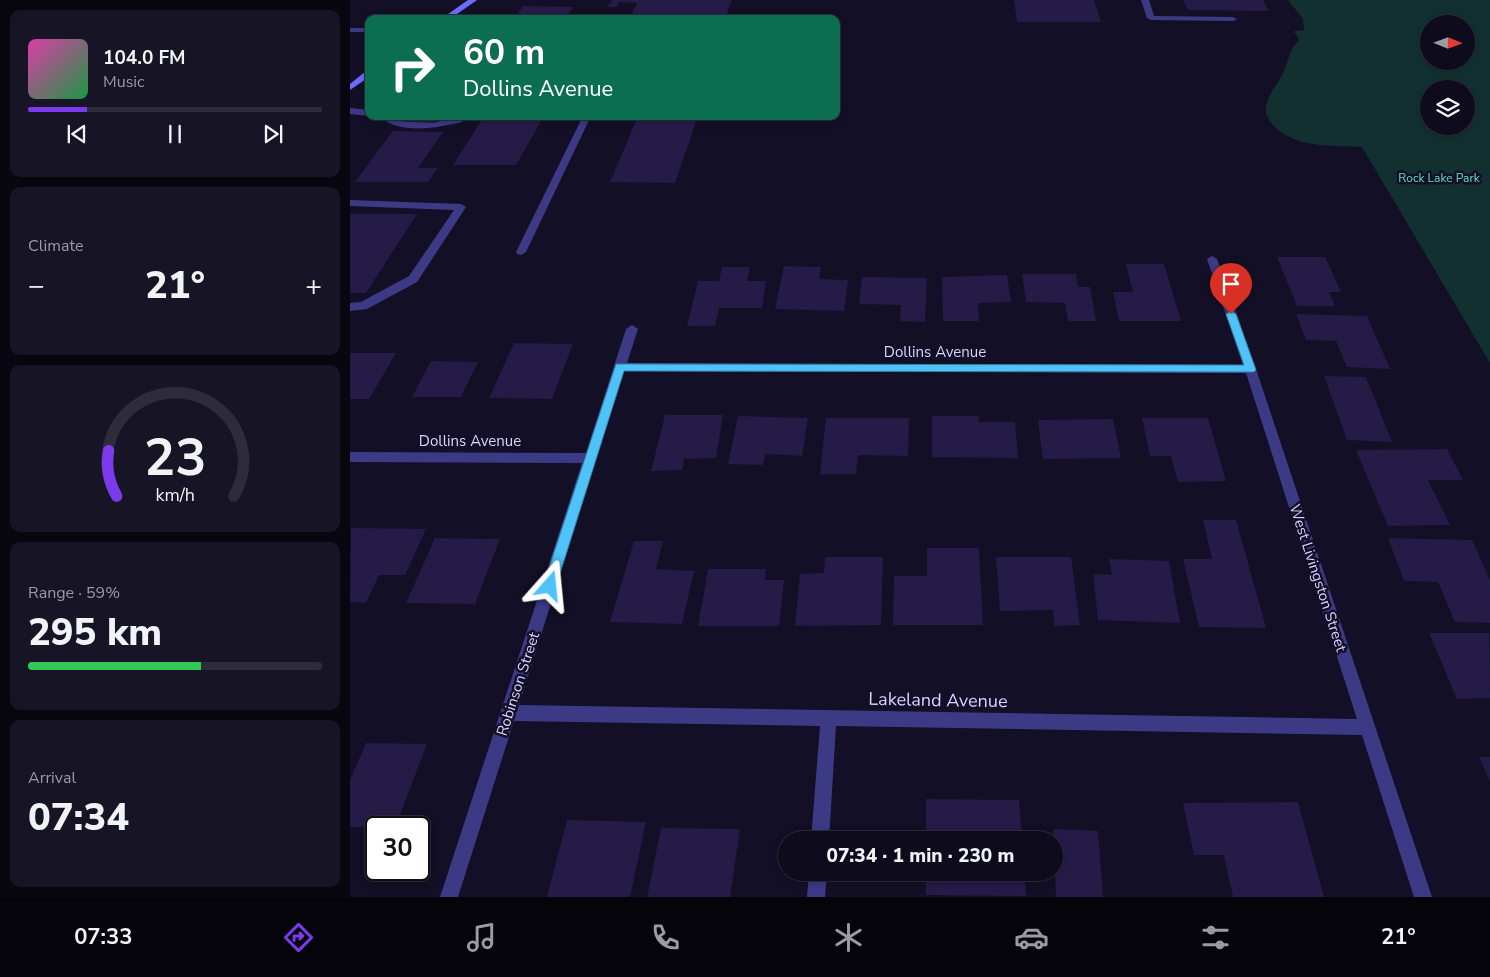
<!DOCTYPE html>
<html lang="en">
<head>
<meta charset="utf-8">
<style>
	body { margin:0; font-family:"Nunito Sans",sans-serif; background:#171425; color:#f1f3f6; height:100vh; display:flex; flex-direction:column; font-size:19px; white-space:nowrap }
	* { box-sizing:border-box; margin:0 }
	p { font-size:16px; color:#9b9ba3 }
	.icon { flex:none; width:28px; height:28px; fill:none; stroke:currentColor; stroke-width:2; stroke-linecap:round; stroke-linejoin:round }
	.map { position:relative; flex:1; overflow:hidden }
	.drawer { display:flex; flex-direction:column; gap:10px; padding:10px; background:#08060f; width:350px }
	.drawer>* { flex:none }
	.guide { position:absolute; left:15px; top:15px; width:475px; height:105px; border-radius:10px; box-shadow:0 2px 8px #0003,0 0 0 1px #2e2b3b; background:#0b6e4f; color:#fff; overflow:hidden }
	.needle { width:32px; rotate:91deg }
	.buttons { position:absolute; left:1070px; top:15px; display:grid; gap:10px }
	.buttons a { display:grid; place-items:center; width:55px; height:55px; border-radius:50%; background:#0e0b1c; box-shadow:0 2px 8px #0003,0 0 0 1px #2e2b3b; font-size:25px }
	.speed { position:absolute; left:15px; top:816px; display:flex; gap:10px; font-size:25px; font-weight:700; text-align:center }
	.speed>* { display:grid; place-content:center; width:65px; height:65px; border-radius:50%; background:#0e0b1c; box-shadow:0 2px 8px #0003,0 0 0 1px #2e2b3b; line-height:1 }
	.speed .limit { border:2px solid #111; border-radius:8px; background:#fff; color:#111 }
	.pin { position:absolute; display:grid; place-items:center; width:42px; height:42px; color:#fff; margin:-51px -21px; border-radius:50% 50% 50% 0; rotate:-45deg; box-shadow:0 0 5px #0007 }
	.pin .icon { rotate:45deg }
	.me { position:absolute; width:55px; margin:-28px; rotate:18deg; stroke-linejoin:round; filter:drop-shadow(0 0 4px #0008) }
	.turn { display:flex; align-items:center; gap:18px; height:105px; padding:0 15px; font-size:22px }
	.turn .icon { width:65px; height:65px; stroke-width:2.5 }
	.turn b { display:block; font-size:35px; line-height:42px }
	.big { font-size:38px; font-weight:800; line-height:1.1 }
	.drawer .widget { flex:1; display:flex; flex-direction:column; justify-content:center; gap:8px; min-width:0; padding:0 18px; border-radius:10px; background:#171425 }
	.drawer .dial { align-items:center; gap:0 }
	.dial svg { height:130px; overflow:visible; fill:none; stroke:#2e2b3b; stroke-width:7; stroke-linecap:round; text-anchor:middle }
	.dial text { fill:#f1f3f6; stroke:none }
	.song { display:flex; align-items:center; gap:15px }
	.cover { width:60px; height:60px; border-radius:8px; background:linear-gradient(135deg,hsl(320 70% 55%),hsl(140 70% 35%)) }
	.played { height:5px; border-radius:2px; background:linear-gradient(90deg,#7c3aed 20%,#2e2b3b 20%) }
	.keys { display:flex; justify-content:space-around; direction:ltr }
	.heat { display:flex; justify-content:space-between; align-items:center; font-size:28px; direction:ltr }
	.charge { height:8px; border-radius:4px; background:linear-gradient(90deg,#34c759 59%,#2e2b3b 0) }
	.trip { position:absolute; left:428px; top:831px; width:285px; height:50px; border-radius:25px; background:#0e0b1c; box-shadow:0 2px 8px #0003,0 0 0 1px #2e2b3b; font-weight:800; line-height:50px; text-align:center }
	.dock { display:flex; height:80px; justify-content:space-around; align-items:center; background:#06040b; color:#9b9ba3 }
	.dock .icon { width:35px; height:35px }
	.dock .on { color:#7c3aed }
	.dock b { font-size:22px; color:#f1f3f6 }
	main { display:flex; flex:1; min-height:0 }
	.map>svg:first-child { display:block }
	.green { fill:#12302f; fill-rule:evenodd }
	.building { fill:#241b47 }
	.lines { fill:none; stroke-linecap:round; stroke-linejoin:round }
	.lane { fill:#3d3a85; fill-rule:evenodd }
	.street { fill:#3d3a85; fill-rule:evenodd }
	.secondary { fill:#6f6bff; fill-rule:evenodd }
	.route { fill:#4fc3f7; stroke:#337fa1 }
	.labels { text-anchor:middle; stroke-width:5; stroke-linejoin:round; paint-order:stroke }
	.far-park-label { font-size:12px; fill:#5fe0c0; stroke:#130f26 }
	.street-label { font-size:15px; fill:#d9d4ff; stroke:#130f26 }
	.near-street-label { font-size:18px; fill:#d9d4ff; stroke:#130f26 }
</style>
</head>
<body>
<main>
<section class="drawer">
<div class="widget">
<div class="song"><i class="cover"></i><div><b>104.0 FM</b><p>Music</p></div></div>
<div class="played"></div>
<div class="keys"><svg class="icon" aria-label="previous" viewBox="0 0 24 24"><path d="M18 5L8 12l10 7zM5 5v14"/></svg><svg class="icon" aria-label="pause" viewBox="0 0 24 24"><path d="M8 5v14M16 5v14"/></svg><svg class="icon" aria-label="next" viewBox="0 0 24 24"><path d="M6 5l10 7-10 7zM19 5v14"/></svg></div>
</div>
<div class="widget"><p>Climate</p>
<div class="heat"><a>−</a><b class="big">21°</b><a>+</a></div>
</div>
<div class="widget dial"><svg viewBox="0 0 100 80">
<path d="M14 69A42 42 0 1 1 86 69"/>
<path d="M14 69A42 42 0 0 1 9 41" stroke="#7c3aed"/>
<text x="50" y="56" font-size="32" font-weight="700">23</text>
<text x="50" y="72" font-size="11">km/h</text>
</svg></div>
<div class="widget"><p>Range · 59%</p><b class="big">295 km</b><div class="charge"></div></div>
<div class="widget"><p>Arrival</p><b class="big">07:34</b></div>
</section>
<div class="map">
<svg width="1140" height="897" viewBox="0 0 1140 897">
	<rect width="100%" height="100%" fill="#130f26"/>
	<!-- green -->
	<path class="green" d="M938,0H1140V363L1012,147C981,145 946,149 923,125C920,121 916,116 916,111C915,99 925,87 931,77C939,63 937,53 949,40L944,31L954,30L953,19ZM1079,24H1116V61H1079ZM1079,89H1116V126H1079Z"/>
	<!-- building -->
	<g class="building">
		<path d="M262,0H382L375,19H279L287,3L269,2L267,7H257Z"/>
		<path d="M664,0H744L751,22H667Z"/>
		<path d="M833,0H913L919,11L838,10Z"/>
		<path d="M173,6L223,7L216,19H164Z"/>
		<path d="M54,116H91L83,124L50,120Z"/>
		<path d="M134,116H194L166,165H103Z"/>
		<path d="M288,116H348L325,183L260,182Z"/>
		<path d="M43,131L93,132L68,168H88L78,182H5Z"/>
		<path d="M0,214H67L16,293H0Z"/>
		<path d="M927,257H975L991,292H979L985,306H947Z"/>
		<path d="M776,264H814L831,321H769L763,292H783Z"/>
		<path d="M434,266L471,267L469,279L498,280L494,311L425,309Z"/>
		<path d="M372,267H400L397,281H416L412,308H369L365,326H337L348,281H369Z"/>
		<path d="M672,274H726L728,287H740L746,321H718L715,303L676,302Z"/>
		<path d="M657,275L661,302L628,303L629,321H593L592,277Z"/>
		<path d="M512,277L577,278L575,322L550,321L551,305L509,304Z"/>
		<path d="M946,314L1017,316L1040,369L997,367L986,341L956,340Z"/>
		<path d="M164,343L223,344L202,399L139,398Z"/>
		<path d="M0,353H46L19,399H0Z"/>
		<path d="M81,361L128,362L111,397H62Z"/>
		<path d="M974,376L1016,377L1042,442L997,440Z"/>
		<path d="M315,415H373L366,458L334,459L332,470L301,471Z"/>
		<path d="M388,416L458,418L452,456L415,454L413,465L378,464Z"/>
		<path d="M582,416H629V422H665L668,458L582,457Z"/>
		<path d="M476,418H559L558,456L508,455L506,474H470Z"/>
		<path d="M792,418H858L876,481L828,482L821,456H800Z"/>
		<path d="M763,419L771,458L693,459L688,420Z"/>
		<path d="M1097,449L1113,480H1078L1100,525L1038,526L1006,450Z"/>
		<path d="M853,520H886L916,628L849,627L833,559H862Z"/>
		<path d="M1,528L76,529L55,575H29L16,603L0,602Z"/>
		<path d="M85,538L150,539L125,604L56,603Z"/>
		<path d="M1038,538L1122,540L1140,580V623L1105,622L1088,582L1054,581Z"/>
		<path d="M284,541H313L306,569L344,571L332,624L260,622Z"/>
		<path d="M577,548H629L633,625H543L544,576H577Z"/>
		<path d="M475,557H533L531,625L445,626L450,574L474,573Z"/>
		<path d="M646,557H721L730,625L704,626L703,610L650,611Z"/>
		<path d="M759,559L819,561L830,623L748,620L743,574L762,575Z"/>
		<path d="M358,569H416L415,580H434L429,626H348Z"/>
		<path d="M1079,633H1139L1140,698L1107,699Z"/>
		<path d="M16,743L77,744L45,828L0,827V780Z"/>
		<path d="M1129,757H1140V782Z"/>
		<path d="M576,799L669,800L672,840H576Z"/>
		<path d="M948,802L974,897H883L874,855H844L833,803Z"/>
		<path d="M217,820L296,822L280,897H197Z"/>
		<path d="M311,828L390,829L380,897H297Z"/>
		<path d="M703,829L748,831L753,897H706Z"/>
		<path d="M576,872H674L676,896L576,895Z"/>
	</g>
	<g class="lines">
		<!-- lane -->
		<g class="lane">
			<path d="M791,0H799L804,16L883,17L887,19L883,21L801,20L797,18Z"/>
			<path d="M0,108L19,110V116L0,114Z"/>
			<path d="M28,116H39L48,121L83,123L107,116H116L112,122C87,128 50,135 28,116Z"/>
			<path d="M233,116H241L176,252L171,255L167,254L166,252Z"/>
			<path d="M0,200L111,204L116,207L67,282L17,309L0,311V303L11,302L59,276L104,210L0,206Z"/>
		</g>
		<!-- street -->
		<g class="street">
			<rect x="0" y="28" width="19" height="4"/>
			<path d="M862,256L867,259L906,369L1082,897H1064L1012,735L486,726L479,840H461L470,726L164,721L108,897H90L232,463L0,462V452L236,453L276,329L282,325L288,329L277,363L893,365L857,259ZM274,371L896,373L1007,719L169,705Z"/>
			<path d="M459,872H477L475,897H457Z"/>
		</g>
		<!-- secondary -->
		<g class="secondary">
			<path d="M118,0H127L100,19H91Z"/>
			<path d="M16,71H19V77L0,90V84Z"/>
		</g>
	</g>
	<!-- route -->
	<path class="route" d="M881,311L886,314L906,370L904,372L274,371L206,586L204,590L200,591L195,590L193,586L266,364L894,365L876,314Z"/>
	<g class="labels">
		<!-- far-park labels -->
		<g class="far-park-label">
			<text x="1089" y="182">Rock Lake Park</text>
		</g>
		<!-- street labels -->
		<g class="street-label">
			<text x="585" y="357">Dollins Avenue</text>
			<text x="120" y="446">Dollins Avenue</text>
			<text transform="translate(968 578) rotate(72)" y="5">West Livingston Street</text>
			<text transform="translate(168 684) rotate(-72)" y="5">Robinson Street</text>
		</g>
		<!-- near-street labels -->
		<g class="near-street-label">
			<text transform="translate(588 700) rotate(1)" y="6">Lakeland Avenue</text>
		</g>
	</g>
</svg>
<div class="buttons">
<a><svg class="needle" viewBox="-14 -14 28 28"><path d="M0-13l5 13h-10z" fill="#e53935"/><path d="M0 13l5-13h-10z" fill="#9b9ba3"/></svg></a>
<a><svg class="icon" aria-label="layers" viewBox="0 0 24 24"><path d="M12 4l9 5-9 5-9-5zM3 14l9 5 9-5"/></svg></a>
</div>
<div class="speed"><div class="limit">30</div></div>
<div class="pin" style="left:881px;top:314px;background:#d93025"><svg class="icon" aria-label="arrive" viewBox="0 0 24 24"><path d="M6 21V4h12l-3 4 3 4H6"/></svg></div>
<svg class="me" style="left:200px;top:586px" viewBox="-20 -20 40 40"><path d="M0-17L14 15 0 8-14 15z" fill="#4fc3f7" stroke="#fff" stroke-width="4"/></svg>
<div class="trip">07:34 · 1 min · 230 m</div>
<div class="guide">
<div class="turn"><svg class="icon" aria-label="right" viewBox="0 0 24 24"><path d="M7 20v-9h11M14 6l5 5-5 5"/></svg><div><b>60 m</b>Dollins Avenue</div></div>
</div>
</div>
</main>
<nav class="dock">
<b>07:33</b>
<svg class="icon on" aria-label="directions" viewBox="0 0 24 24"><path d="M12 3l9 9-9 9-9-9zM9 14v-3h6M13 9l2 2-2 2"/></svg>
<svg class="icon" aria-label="music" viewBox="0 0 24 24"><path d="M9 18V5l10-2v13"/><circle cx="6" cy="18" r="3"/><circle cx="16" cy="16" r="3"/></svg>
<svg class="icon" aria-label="phone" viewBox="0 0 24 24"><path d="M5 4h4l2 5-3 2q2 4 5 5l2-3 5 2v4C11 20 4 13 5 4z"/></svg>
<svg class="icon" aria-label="climate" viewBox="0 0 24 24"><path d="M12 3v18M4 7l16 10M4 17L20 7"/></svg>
<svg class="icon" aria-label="car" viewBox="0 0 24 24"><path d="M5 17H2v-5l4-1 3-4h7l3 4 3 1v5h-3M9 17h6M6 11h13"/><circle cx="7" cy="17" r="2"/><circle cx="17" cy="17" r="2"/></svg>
<svg class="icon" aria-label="filters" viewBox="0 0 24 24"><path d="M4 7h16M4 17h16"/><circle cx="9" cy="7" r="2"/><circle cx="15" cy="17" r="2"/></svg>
<b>21°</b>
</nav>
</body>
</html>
